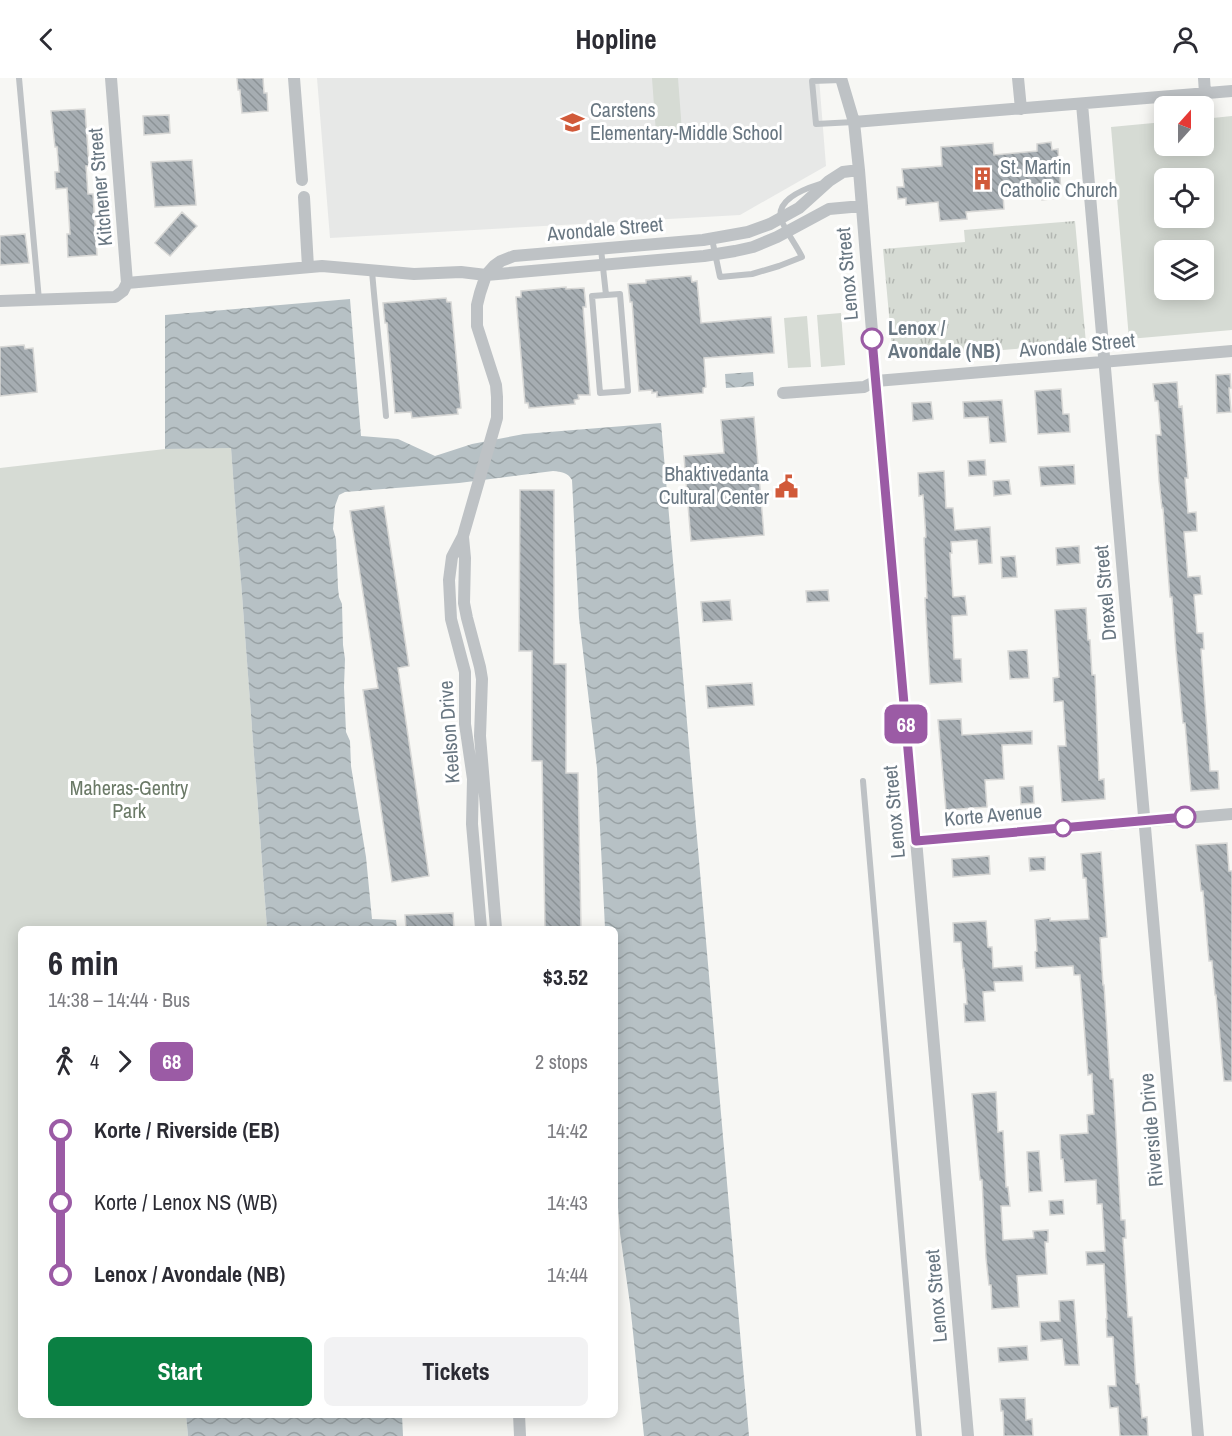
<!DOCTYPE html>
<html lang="en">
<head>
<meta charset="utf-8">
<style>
  :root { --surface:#fff; --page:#f2f2f3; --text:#2b2b33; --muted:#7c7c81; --accent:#0b8043 }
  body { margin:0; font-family:"Archivo Narrow",sans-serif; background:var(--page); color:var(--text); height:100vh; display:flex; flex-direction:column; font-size:22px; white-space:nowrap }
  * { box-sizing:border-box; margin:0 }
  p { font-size:20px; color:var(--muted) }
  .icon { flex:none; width:33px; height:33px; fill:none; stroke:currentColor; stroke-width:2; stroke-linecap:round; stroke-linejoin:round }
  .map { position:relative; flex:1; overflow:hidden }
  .details { position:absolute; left:18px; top:848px; width:600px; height:492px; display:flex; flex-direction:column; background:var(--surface); border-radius:9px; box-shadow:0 3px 15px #0003 }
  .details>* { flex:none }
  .badge { padding:0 12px; border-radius:9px; font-size:21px; line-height:39px }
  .needle { width:39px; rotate:21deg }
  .buttons { position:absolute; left:1154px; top:18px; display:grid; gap:12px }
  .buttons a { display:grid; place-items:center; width:60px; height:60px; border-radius:9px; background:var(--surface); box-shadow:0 3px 15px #0003; font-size:30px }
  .map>.badge { position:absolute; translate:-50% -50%; box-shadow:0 0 0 3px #fff }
  .legs { display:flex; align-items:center; gap:9px; height:66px; padding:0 30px; font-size:20px }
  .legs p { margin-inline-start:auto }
  .overview { display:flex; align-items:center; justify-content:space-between; height:102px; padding:0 30px }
  h1 { font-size:33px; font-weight:700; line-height:45px }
  .primary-button { display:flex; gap:12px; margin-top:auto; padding:12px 30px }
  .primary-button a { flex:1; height:69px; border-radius:9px; background:var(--accent); color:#fff; font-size:24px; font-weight:700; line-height:69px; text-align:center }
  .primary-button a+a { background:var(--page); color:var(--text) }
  ul { padding:0 30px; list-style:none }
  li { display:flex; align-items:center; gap:21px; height:72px; font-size:22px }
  li i { display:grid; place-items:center; width:9px; height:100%; margin:0 8px; background:currentColor }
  li i::after { content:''; width:15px; height:15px; margin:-8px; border:4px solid; border-radius:50%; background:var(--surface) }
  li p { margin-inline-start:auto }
  li:first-child i { background:linear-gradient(#0000 50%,currentColor 0) }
  li:last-child i { background:linear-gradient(currentColor 50%,#0000 0) }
  header { display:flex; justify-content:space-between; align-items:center; height:78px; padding:0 30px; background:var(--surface); font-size:27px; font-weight:700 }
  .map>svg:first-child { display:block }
  .built { fill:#e7e8e7 }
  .grass { fill:url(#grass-tufts) }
  .park { fill:#d6dbd4; fill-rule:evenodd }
  .water { fill:url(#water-waves) }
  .building { fill:url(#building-back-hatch); stroke:#d8d8d6; stroke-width:1.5 }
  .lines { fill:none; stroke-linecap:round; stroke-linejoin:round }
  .service { stroke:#bec2c5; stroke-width:6 }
  .minor { stroke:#bec2c5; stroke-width:12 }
  .line-1-casing { stroke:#fff; stroke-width:14 }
  .line-1 { stroke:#9b5ba5; stroke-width:9 }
  .stop-1-dot { fill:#fff; stroke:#9b5ba5; stroke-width:3 }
  .labels { text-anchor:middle; stroke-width:6; stroke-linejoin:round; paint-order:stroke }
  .poi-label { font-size:20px; fill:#697782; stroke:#fff; text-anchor:start }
  .street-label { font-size:20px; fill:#697782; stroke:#fff }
  .stop-label { font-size:20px; font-weight:bold; fill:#697782; stroke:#fff; text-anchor:start }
  .park-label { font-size:20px; fill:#6b7a67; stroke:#fff }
</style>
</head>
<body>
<header><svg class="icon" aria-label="back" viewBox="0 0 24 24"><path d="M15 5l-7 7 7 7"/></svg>Hopline<svg class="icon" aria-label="person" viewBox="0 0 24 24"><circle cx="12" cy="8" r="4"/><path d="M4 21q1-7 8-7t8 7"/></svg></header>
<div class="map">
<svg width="1232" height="1358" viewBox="0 0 1232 1358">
  <defs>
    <pattern id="grass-tufts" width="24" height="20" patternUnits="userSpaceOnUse" patternTransform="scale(1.5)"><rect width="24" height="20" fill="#d6dbd4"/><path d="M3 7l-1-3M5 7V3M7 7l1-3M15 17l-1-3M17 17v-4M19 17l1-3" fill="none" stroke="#b2b6b1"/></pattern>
    <pattern id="water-waves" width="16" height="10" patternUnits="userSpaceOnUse" patternTransform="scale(1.5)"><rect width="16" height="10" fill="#b7c1c5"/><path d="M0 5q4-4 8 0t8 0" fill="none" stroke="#99a2a5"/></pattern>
    <pattern id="building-back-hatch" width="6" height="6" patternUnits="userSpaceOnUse" patternTransform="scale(1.5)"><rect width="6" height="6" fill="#a6adb2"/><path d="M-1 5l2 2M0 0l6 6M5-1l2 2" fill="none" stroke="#8b9296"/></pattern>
  </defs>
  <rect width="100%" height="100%" fill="#f7f7f4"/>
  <path class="built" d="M317 0H819L826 88 740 137 330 160Z"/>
  <path class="grass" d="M1075 143 1086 265 893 281 883 171 965 164 964 152Z"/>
  <path class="park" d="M652 0H678L682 53 656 55Z
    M1232 38V252L1129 261 1111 49 1164 44V68H1203V41ZM1164 100H1203V140H1164ZM1203 172V212H1164V172Z
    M841 235 845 287 821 289 817 237Z
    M807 238 811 289 788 290 784 240Z
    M231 369 267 850H21V1336L186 1337 188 1358H0V390L165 371Z"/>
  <path class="water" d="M350 221 361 358 398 361 435 378 472 366 524 356 661 345 749 1358H644L630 1226 620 1155 615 1091V850H605L597 690 579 540 572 402C567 394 562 394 553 393L459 405 345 414 339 417 335 428 333 451 336 461 338 510 339 519 342 526 343 567 345 581 344 609 346 654 350 663 351 688 366 779 372 841 396 842 397 850H267L231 370 165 371V237Z
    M753 294 754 308 726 310 725 296Z
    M186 1337H402L403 1358H188Z"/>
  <path class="building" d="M237 0H263L264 15H267L268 33 242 35 240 12H238Z
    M85 31 89 88H86L88 116H93L97 177 68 179 67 156H70L67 110 56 111 55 94H59L57 69H55L51 33Z
    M169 37 170 55 144 57 143 38Z
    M1051 64 1052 72 1058 71 1061 114H1057L1058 120 1042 122 1041 114 1003 117 1004 131 966 134 967 141 940 143 938 124 906 127V120L898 121 897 109H904L902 91 942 88 941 69 993 65 994 77 1037 73V66Z
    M192 82 196 127 155 129 151 84Z
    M182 134 197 148 170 178 155 165Z
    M25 156 29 185 0 187V158Z
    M691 198 692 204 697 203 701 245 771 239 774 275 704 280 706 309 703 310V315L657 319V314L652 315V312L639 313 632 224H630L628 206 646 205V202Z
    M566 209V211L584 210 586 229H583L590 317H578L579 321 574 322 575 326 529 330 528 325H525L516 219H521V213Z
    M446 220 447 224H451L461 330 457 331 458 336 412 340 411 334 395 335 387 245H385L383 225Z
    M24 267 25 271 33 270 37 314 0 318V269Z
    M1230 296 1231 310H1229L1231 334 1217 335 1216 297Z
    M1177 304 1179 329 1182 328 1188 400H1185L1188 435 1196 434 1197 453 1184 454 1188 499 1200 498 1202 516 1194 517 1197 555H1203L1204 571H1201L1210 693H1218L1219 711 1191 713 1185 645H1183L1176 573 1172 519H1170L1163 430H1162L1159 403 1156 357H1161L1158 323H1155L1153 306Z
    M1061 311 1063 336H1069L1070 354 1038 356 1035 313Z
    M1002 322 1006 364 990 365 988 339 964 340 963 324Z
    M931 324 933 341 913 343 912 325Z
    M754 339 764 457 691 463 684 378 724 375 721 342Z
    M985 382 986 397 969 398 968 383Z
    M1074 387 1075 406 1041 408 1039 389Z
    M944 393 946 430H953L955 452 990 449 992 485 979 486 977 462 951 464 952 475H950L953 519 965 518 967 537 952 538 954 581H961L962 604 930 606 925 520H927L924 460 926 459 923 417 919 418 918 395Z
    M1009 402 1011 416 994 418 993 403Z
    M520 412H554V586H566V695H578L581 850H545L542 683H532V573H519Z
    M384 428 409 588 398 590 429 798 392 804 363 612 378 610 350 433Z
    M1079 468 1080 485 1057 487 1056 470Z
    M1015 478 1017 499 1002 500 1001 479Z
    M828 512 829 523 807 524 806 513Z
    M730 522 732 542 703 544 701 524Z
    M1086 530 1088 562H1090L1092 597H1095L1099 702 1104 701 1105 721 1062 724 1058 668H1066L1063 623 1054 624 1053 600 1059 599 1055 532Z
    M1027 572 1029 600 1010 601 1008 573Z
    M752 605 754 627 708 630 706 608Z
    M961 641 962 657 1032 653V666L1002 667 1004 701 985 702 987 729 946 732 938 642Z
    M1033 708 1034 725 1021 726 1020 709Z
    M1227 765 1229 793H1232V1003H1224L1216 917H1215L1212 883H1209L1203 813H1201L1196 767Z
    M1101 774 1107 859 1100 860 1103 907H1104L1110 1001H1113L1121 1142H1125L1126 1160H1123L1128 1239H1132L1136 1306H1139L1142 1340 1147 1339 1148 1358H1120L1118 1329 1110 1330 1108 1308H1116L1113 1259H1107L1106 1241H1107L1104 1186 1087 1187 1086 1174 1105 1173 1102 1126H1097L1096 1102 1065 1104 1063 1081H1061L1060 1057 1088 1055 1087 1037 1094 1036 1092 996 1088 997 1080 897H1074L1073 888 1036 890 1035 874 1037 873 1035 842 1050 840V843L1089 841 1086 800H1083L1081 776Z
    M989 778 990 796 953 799 952 781Z
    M1045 779V792L1030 793 1029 780Z
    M453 835 454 850H406L405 837Z
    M986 843 988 869H992L993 890 1022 888 1023 903 994 904 995 913 983 914 985 943 965 944 964 926H967L964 890H963L961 864H954L953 845Z
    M996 1014 998 1054 1003 1053 1006 1109H1008L1010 1128H1001L1003 1162 1034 1160 1033 1153 1048 1152V1164H1045L1047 1196 1017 1198 1019 1229 992 1231 991 1207H989L986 1180 982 1102H980L972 1016Z
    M1039 1073 1042 1113 1029 1114 1027 1074Z
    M1063 1122 1064 1136 1050 1137 1049 1123Z
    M1074 1222 1079 1287H1065L1062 1261 1041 1263 1040 1244 1060 1243 1059 1223Z
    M1027 1268 1028 1282 999 1284 998 1270Z
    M1025 1320 1026 1342 1032 1341 1033 1358H1004L1003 1333H1001L1000 1321Z"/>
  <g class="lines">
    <path class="service" d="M19 0 39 222
      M841 2 812 3 816 46 854 44
      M712 161 720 199 752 196 779 188 802 179C797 168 784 151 781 141 776 121 807 110 820 106
      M601 171 606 217
      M372 193C376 242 382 290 386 338
      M620 216 628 313 600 315 592 218Z
      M863 703 919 1358"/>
    <path class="minor" d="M294 0 302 102
      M841 0 854 44 859 92 876 303 968 1358
      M1018 0 1021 31
      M1204 0 1205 15
      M1082 26 1198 1358
      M854 44 1232 13
      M304 119 308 189
      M127 205 322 188 414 196 461 194 486 197 704 178 735 173 753 169 777 159 829 131 862 128
      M0 223 115 219 123 213 127 205 111 0
      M783 315 864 309 876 303 1232 273
      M463 459 465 480 464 525 467 540 480 589 482 601 480 658 496 850
      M917 763 1232 736
      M481 850 472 746 473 701 465 646V594L451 541 449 502 452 479 463 458 497 340V319L496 307 477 248V227L480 215 486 197 494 188 501 183 514 178 703 162 748 154 770 146 799 130 829 103 843 94 859 92
      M519 1336 520 1358"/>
  </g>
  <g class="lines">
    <defs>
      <path id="line-1" d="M872 261 916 763 1185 739"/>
    </defs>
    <use href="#line-1" class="line-1-casing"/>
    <use href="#line-1" class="line-1"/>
  </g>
  <defs>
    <symbol id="school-bare" viewBox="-9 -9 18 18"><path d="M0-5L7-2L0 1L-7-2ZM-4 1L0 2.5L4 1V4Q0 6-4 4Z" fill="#d15a3a" stroke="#fff" stroke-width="2.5" paint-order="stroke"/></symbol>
    <symbol id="building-bare" viewBox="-9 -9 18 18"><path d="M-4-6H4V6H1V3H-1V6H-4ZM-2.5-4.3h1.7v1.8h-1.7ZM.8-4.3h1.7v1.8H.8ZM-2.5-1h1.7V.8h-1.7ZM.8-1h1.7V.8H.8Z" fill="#d15a3a" stroke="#fff" stroke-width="2.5" paint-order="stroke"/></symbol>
    <symbol id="civic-bare" viewBox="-9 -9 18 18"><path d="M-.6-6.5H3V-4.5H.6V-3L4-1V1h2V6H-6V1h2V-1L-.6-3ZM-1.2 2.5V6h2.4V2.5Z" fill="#d15a3a" stroke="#fff" stroke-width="2.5" paint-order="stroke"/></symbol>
  </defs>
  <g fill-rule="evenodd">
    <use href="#school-bare" x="556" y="28" width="33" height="33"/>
    <use href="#building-bare" x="966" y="84" width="33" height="33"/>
    <use href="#civic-bare" x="770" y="392" width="33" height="33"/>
  </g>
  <g class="stop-1-dot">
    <circle cx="872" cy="261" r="10"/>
    <circle cx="1185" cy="739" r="10"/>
    <circle cx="1063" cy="750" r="8"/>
  </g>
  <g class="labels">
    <g class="poi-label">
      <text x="590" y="39">Carstens<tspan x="590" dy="23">Elementary-Middle School</tspan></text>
      <text x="1000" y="96">St. Martin<tspan x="1000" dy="23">Catholic Church</tspan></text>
      <text x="769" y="403" text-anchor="end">Bhaktivedanta<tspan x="769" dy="23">Cultural Center</tspan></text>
    </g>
    <g class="street-label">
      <text transform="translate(100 109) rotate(-95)" y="7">Kitchener Street</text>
      <text transform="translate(605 151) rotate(-5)" y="7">Avondale Street</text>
      <text transform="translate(847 196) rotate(-95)" y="7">Lenox Street</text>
      <text transform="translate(1077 267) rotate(-5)" y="7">Avondale Street</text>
      <text transform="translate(1105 515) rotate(-95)" y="7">Drexel Street</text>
      <text transform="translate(449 654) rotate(-94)" y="7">Keelson Drive</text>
      <text transform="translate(894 734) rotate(-95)" y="7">Lenox Street</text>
      <text transform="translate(993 737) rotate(-5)" y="7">Korte Avenue</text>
      <text transform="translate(1151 1052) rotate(-95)" y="7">Riverside Drive</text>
      <text transform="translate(936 1218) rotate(-95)" y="7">Lenox Street</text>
    </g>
    <g class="stop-label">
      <text x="888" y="257">Lenox /<tspan x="888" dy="23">Avondale (NB)</tspan></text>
    </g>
    <g class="park-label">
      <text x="129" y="717">Maheras-Gentry<tspan x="129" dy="23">Park</tspan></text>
    </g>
  </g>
</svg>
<div class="buttons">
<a><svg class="needle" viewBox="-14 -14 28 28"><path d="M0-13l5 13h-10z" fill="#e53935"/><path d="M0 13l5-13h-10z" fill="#7c7c81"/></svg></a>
<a><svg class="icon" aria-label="locate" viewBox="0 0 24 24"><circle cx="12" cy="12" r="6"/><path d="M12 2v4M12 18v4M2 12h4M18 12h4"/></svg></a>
<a><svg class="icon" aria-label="layers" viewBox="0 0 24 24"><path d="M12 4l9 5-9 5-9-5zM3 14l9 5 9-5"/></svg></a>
</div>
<b class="badge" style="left:906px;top:646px;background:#9b5ba5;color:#fff">68</b>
<section class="details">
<div class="overview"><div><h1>6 min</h1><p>14:38 – 14:44 · Bus</p></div><b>$3.52</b></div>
<div class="legs"><svg class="icon" aria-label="walk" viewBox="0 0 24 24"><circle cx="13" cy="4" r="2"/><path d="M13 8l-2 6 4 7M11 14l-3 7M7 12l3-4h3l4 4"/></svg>4<svg class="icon" aria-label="forward" viewBox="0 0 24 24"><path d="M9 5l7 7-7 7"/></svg><b class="badge" style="background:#9b5ba5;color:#fff">68</b><p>2 stops</p></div>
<ul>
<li><i style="color:#9b5ba5"></i><b>Korte / Riverside (EB)</b><p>14:42</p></li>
<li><i style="color:#9b5ba5"></i><span>Korte / Lenox NS (WB)</span><p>14:43</p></li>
<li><i style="color:#9b5ba5"></i><b>Lenox / Avondale (NB)</b><p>14:44</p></li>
</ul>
<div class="primary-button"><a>Start</a><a>Tickets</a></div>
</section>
</div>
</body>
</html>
